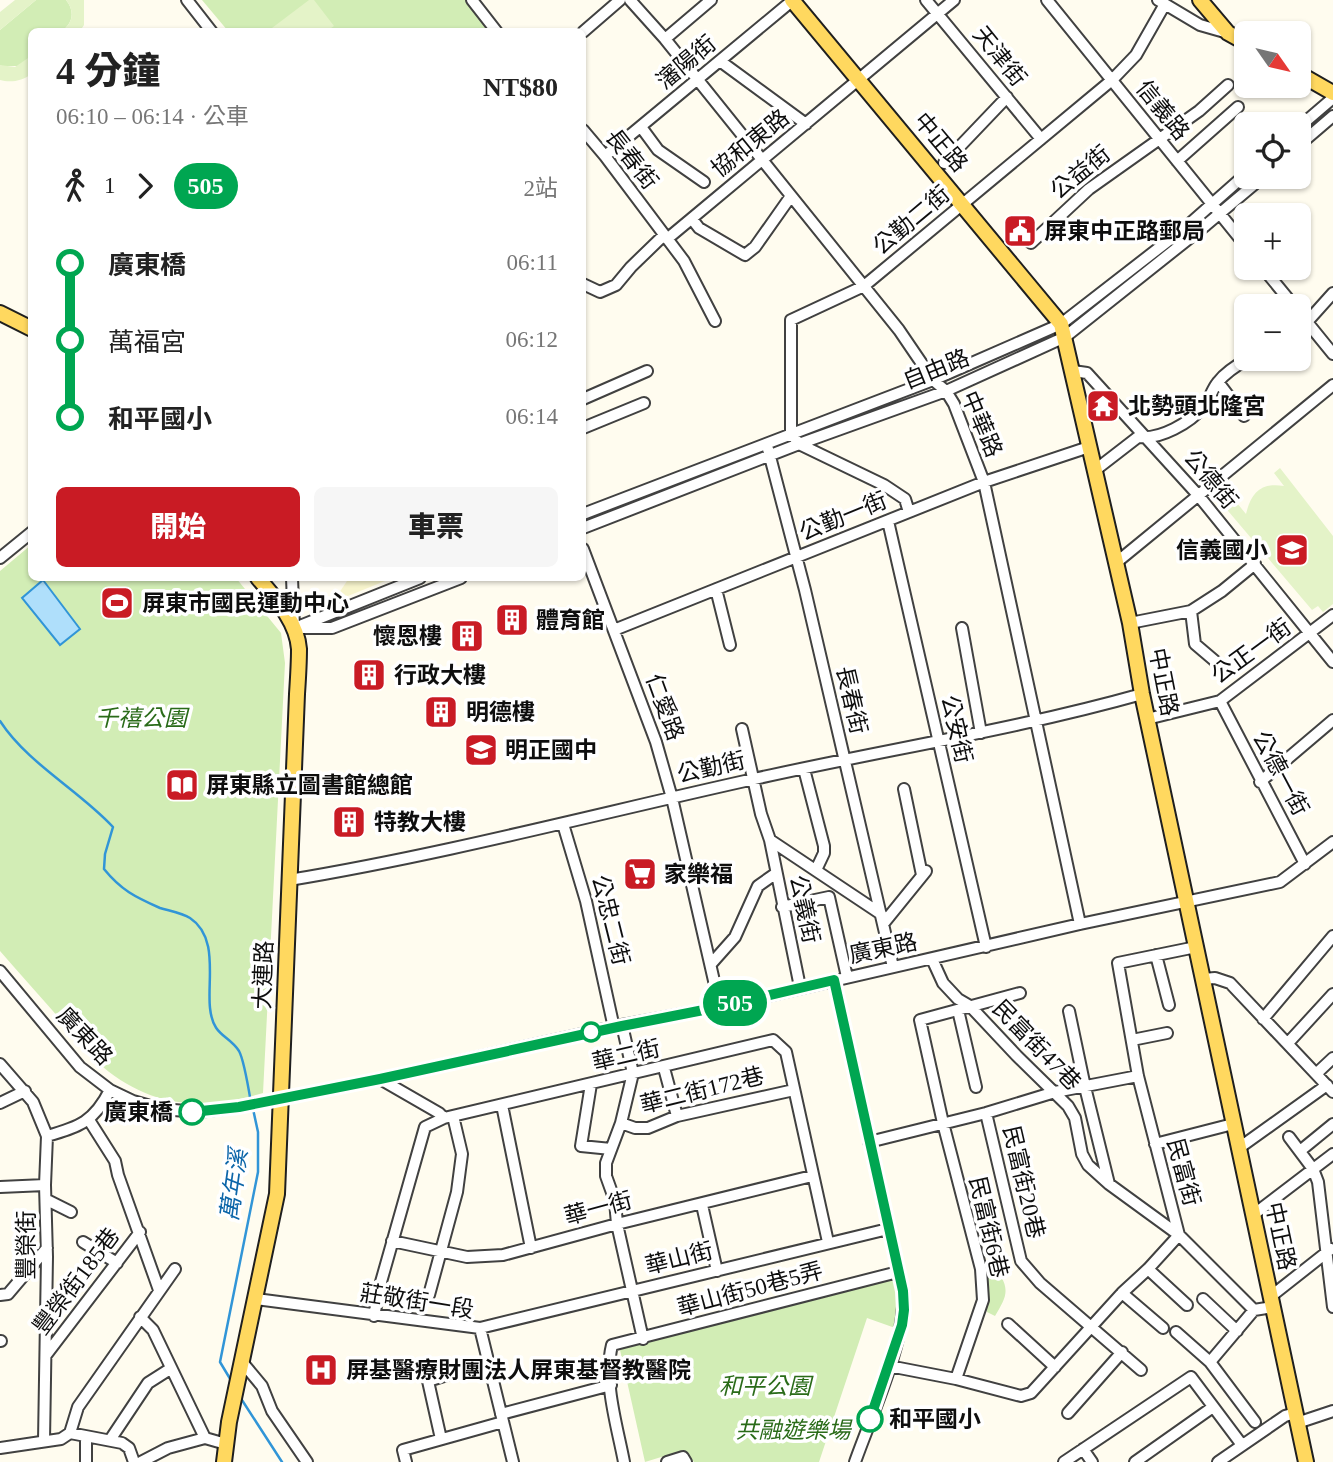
<!DOCTYPE html>
<html lang="zh-TW">
<head>
<meta charset="utf-8">
<style>
  :root { --surface:#fff; --page:#f6f6f6; --text:#222; --muted:#767676; --accent:#c91b24 }
  body { margin:0; font-family:"Times New Roman","Noto Sans TC",serif; background:var(--page); color:var(--text); height:100vh; display:flex; flex-direction:column; font-size:26px; white-space:nowrap }
  * { box-sizing:border-box; margin:0 }
  p { font-size:23px; color:var(--muted) }
  .icon { flex:none; width:38px; height:38px; fill:none; stroke:currentColor; stroke-width:2; stroke-linecap:round; stroke-linejoin:round }
  .map { position:relative; flex:1; overflow:hidden }
  .drawer { position:absolute; left:28px; top:28px; width:558px; height:553px; display:flex; flex-direction:column; background:var(--surface); border-radius:10px; box-shadow:0 2px 5px #0004 }
  .drawer>* { flex:none }
  .badge { padding:0 14px; border-radius:23px; font-size:24px; line-height:46px }
  .needle { width:46px; rotate:124deg }
  .tools { position:absolute; left:1234px; top:21px; display:grid; gap:14px }
  .tools a { display:grid; place-items:center; width:77px; height:77px; border-radius:10px; background:var(--surface); box-shadow:0 2px 5px #0004; font-size:35px }
  .map>.badge { position:absolute; translate:-50% -50%; box-shadow:0 0 0 4px #fff }
  .legs { display:flex; align-items:center; gap:10px; height:77px; padding:0 28px; font-size:23px }
  .legs p { margin-inline-start:auto }
  .headline { display:flex; align-items:center; justify-content:space-between; height:119px; padding:0 28px }
  h1 { font-size:38px; font-weight:800; line-height:52px }
  .cta { display:flex; gap:14px; margin-top:auto; padding:14px 28px }
  .cta a { flex:1; height:80px; border-radius:10px; background:var(--accent); color:#fff; font-size:28px; font-weight:800; line-height:80px; text-align:center }
  .cta a+a { background:var(--page); color:var(--text) }
  ul { padding:0 28px; list-style:none }
  li { display:flex; align-items:center; gap:24px; height:77px; font-size:26px }
  li i { display:grid; place-items:center; width:10px; height:100%; margin:0 9px; background:currentColor }
  li i::after { content:''; width:18px; height:18px; margin:-9px; border:5px solid; border-radius:50%; background:var(--surface) }
  li p { margin-inline-start:auto }
  li:first-child i { background:linear-gradient(#0000 50%,currentColor 0) }
  li:last-child i { background:linear-gradient(currentColor 50%,#0000 0) }
  .map>svg:first-child { display:block }
  .farmland { fill:#f7f4cc }
  .green { fill:#d2edb5 }
  .pitch { fill:#e4f3c8 }
  .water { fill:#afdffb; stroke:#3195d7; stroke-width:2 }
  .lines { fill:none; stroke-linecap:round; stroke-linejoin:round }
  .stream { stroke:#3195d7; stroke-width:2.5 }
  .minor-casing { stroke:#414141; stroke-width:14 }
  .major-casing { stroke:#1f1f1f; stroke-width:18 }
  .minor { stroke:#fff; stroke-width:10 }
  .major { stroke:#ffd85f; stroke-width:14 }
  .line-1-casing { stroke:#fff; stroke-width:16 }
  .line-1 { stroke:#00a651; stroke-width:10 }
  .stop-1-dot { fill:#fff; stroke:#00a651; stroke-width:3.5 }
  .labels { text-anchor:middle; stroke-width:7; stroke-linejoin:round; paint-order:stroke }
  .street-label { font-size:23px; fill:#0e0e0e; stroke:#fff }
  .poi-label { font-size:23px; font-weight:bold; fill:#0e0e0e; stroke:#fff; text-anchor:start }
  .park-label { font-size:23px; font-style:italic; fill:#2a6b19; stroke:#fff }
  .stop-label { font-size:23px; font-weight:bold; fill:#0e0e0e; stroke:#fff; text-anchor:end }
  .water-label { font-size:24px; font-style:italic; fill:#0d66a9; stroke:#fff }
</style>
</head>
<body>
<div class="map">
<svg width="1333" height="1462" viewBox="0 0 1333 1462">
  <rect width="100%" height="100%" fill="#fffcef"/>
  <path class="farmland" d="M349 578H388L390 579 333 602Z"/>
  <path class="green" d="M36 0H66C75 11 73 23 62 31L32 32 31 56 20 66H2L0 65V30Z
    M202 0H468L494 31H228Z
    M31 545 32 578H236L281 633 285 663 263 1093C204 1111 152 1108 103 1067 90 1055 79 1040 67 1027 45 1002 22 976 0 951V571Z
    M997 1270C1011 1290 1006 1297 995 1316L987 1312 986 1274Z
    M899 1277 898 1329 867 1318 819 1462H694L684 1450 645 1462 620 1350 626 1345Z"/>
  <path class="pitch" d="M15 0H36L0 30V12Z
    M66 0H84V25L80 31H62C73 23 75 11 66 0Z
    M309 0H314L334 26 327 31H268Z
    M31 56V74C23 81 10 83 0 80V65L15 67Z
    M1280 468 1333 536V604L1323 612 1318 606 1312 610 1212 492 1222 485 1246 514C1251 493 1261 482 1284 486L1274 473Z"/>
  <path class="water" d="M43 580 80 629 60 645 22 598Z"/>
  <g class="lines">
    <path class="stream" d="M0 721C27 763 80 791 113 827L105 854 104 869C121 890 135 897 160 908 170 911 182 913 190 918 219 937 207 980 210 1008 213 1037 228 1034 239 1051 244 1060 249 1091 251 1103
      M232 1382 220 1362 258 1172V1132L253 1109
      M240 1397 282 1462"/>
    <defs>
      <path id="minor" d="M187 0 212 32
        M472 0 497 32
        M630 0 665 39 899 330 933 380 946 391 954 404 984 482 1080 924
        M926 0 1041 139
        M1047 0 1246 246
        M1158 0 1200 25 1228 33
        M583 32 620 0
        M665 39 711 0
        M720 61 806 124
        M641 127 658 150 704 182
        M1298 128 1333 98
        M583 130 605 156 684 261 715 321
        M1298 146 1333 116
        M605 156 793 0
        M1177 161 1238 107
        M944 163 1007 97
        M692 219 699 228 745 255 755 247 791 196
        M667 239 954 0
        M1031 243 1089 189 1199 111 1228 85
        M1263 268 1294 306
        M583 284 600 292 616 285 631 267 664 235
        M1298 311 1333 354
        M1298 327 1307 322 1333 293
        M1073 371 1087 373 1198 495 1333 662
        M1218 382 1244 416
        M583 399 647 371
        M583 428 644 403
        M768 449 805 590 893 967
        M1094 471 1138 437C1160 440 1190 423 1204 406 1210 399 1212 389 1218 382 1226 372 1237 365 1248 359
        M909 512 905 499 884 485 799 444 791 433V320L864 286 1112 80 1136 55 1165 4
        M583 514 933 380 1061 324 1186 227 1246 174
        M888 521 986 947
        M583 528 799 444 946 391 1065 337 1206 225 1263 177
        M583 549 656 742 672 798 720 1007
        M0 558 32 532
        M1117 562 1333 385
        M292 578 294 626
        M716 589 730 645
        M1191 611 1195 644 1215 661
        M1130 623 1191 611 1222 591 1255 564
        M300 626 420 578
        M294 628H332L461 578
        M962 628 981 733
        M614 630 984 482 1089 447
        M1220 701 1305 864
        M1147 719 1220 701 1333 615
        M742 729 761 814 770 840 800 987
        M804 769 824 846V853L816 870
        M1260 782 1333 720
        M904 789 922 875
        M563 824 586 901 614 1028
        M770 840 881 914
        M289 880C446 854 600 813 754 779 883 750 1014 730 1142 694
        M782 907 829 897 847 977
        M883 924 926 871
        M1156 955 1169 1005
        M932 959 943 983 958 999 970 1006 1017 1056 1068 1106 1075 1118 1082 1154 1088 1165 1109 1184 1179 1235 1254 1310 1273 1307
        M711 964 735 937 758 886 775 874
        M0 971 80 1067 110 1090 133 1101 161 1109 199 1112 239 1107 380 1079 622 1025 720 1007 1080 924 1280 882 1333 842
        M1203 979 1215 978 1230 983 1333 1092
        M834 980 903 1291C907 1339 872 1414 855 1462
        M958 1010 976 1087
        M1069 1011 1085 1087 1109 1184
        M1263 1019 1333 936
        M622 1025 633 1073 621 1123 606 1163V1176L615 1201 617 1224 643 1339
        M1132 1040 1167 1033
        M1288 1043 1333 994
        M0 1064 33 1102 47 1136 45 1185 47 1257 44 1441
        M664 1068 677 1116
        M1317 1073 1333 1058
        M380 1079 439 1113 444 1118
        M591 1084 581 1146 611 1149
        M0 1103 25 1091
        M502 1105 531 1248
        M986 1113 1021 1261 1040 1283 1141 1370
        M89 1120 115 1161 118 1175 159 1290
        M621 1123 635 1128H648L677 1116 794 1090
        M47 1136C79 1127 94 1122 110 1090
        M1289 1137 1313 1169 1318 1182 1333 1307
        M869 1142 986 1113 1055 1092 1138 1076
        M1155 1144 1233 1124
        M1239 1148 1327 1085
        M1300 1151 1333 1124
        M0 1187 45 1185
        M47 1200 71 1212
        M702 1205 717 1271
        M1253 1215 1333 1154
        M1179 1235 1138 1076 1118 963 1196 947
        M392 1241 467 1257 503 1255 617 1224 812 1176
        M83 1242 117 1263
        M1148 1269 1187 1305
        M1122 1293 1163 1328
        M0 1295 8 1294 47 1248
        M429 1295 457 1192 462 1154 453 1116
        M1270 1297 1331 1249
        M256 1299 480 1328 888 1229
        M1203 1299 1237 1331
        M374 1316 381 1282 425 1127 444 1118 773 1040 786 1052 828 1242
        M140 1317 153 1330 205 1438 226 1444
        M1008 1324 1055 1367
        M480 1328 513 1462
        M1176 1332 1210 1362 1255 1422
        M0 1341H1
        M46 1355 140 1232
        M242 1362 262 1386 272 1411 307 1462
        M1210 1362 1254 1310
        M889 1366 956 1379 1021 1396 1031 1393 1122 1293 1148 1269 1179 1235
        M956 1379 983 1300 981 1269 943 1123 920 1020 1020 993
        M1068 1413 1122 1352
        M501 1414 611 1385
        M1297 1423 1333 1411
        M70 1433 122 1443 129 1448 134 1462
        M86 1437V1462
        M441 1439 428 1381 488 1362
        M110 1440 148 1383 170 1369
        M0 1448 61 1439 70 1433 78 1407 175 1269
        M1083 1449 1092 1462
        M141 1462 168 1448 205 1438
        M406 1462 403 1450 503 1422
        M624 1462C617 1425 603 1382 612 1345L898 1272
        M667 1462 683 1457 686 1462
        M1064 1462 1191 1377 1242 1445
        M1135 1462 1213 1407
        M1218 1462 1285 1416 1295 1413"/>
      <path id="major" d="M792 0 1061 324 1130 623 1142 694 1306 1462
        M1200 0 1228 33 1246 43
        M1298 73 1333 93
        M0 313 32 329
        M224 1462 229 1422 277 1194 297 694C298 679 299 664 299 649 297 621 275 598 258 578"/>
    </defs>
    <use href="#minor" class="minor-casing"/>
    <use href="#major" class="major-casing"/>
    <use href="#minor" class="minor"/>
    <use href="#major" class="major"/>
  </g>
  <g class="lines">
    <defs>
      <path id="line-1" d="M192 1112 239 1107 380 1079 622 1026 719 1007 834 980 903 1291 904 1310 902 1325 870 1419"/>
    </defs>
    <use href="#line-1" class="line-1-casing"/>
    <use href="#line-1" class="line-1"/>
  </g>
  <defs>
    <symbol id="civic-square" viewBox="-11 -11 22 22"><rect x="-9" y="-9" width="18" height="18" rx="4" fill="#c91b24" stroke="#fff"/><path d="M-.6-6.5H3V-4.5H.6V-3L4-1V1h2V6H-6V1h2V-1L-.6-3ZM-1.2 2.5V6h2.4V2.5Z" fill="#fff"/></symbol>
    <symbol id="temple-square" viewBox="-11 -11 22 22"><rect x="-9" y="-9" width="18" height="18" rx="4" fill="#c91b24" stroke="#fff"/><path d="M0-6L5-2H3V0L6.5 2.5H4V6H1.5V3h-3V6H-4V2.5H-6.5L-3 0V-2H-5Z" fill="#fff"/></symbol>
    <symbol id="school-square" viewBox="-11 -11 22 22"><rect x="-9" y="-9" width="18" height="18" rx="4" fill="#c91b24" stroke="#fff"/><path d="M0-5L7-2L0 1L-7-2ZM-4 1L0 2.5L4 1V4Q0 6-4 4Z" fill="#fff"/></symbol>
    <symbol id="stadium-square" viewBox="-11 -11 22 22"><rect x="-9" y="-9" width="18" height="18" rx="4" fill="#c91b24" stroke="#fff"/><path d="M0-5a6.5 5 0 1 0 0 10a6.5 5 0 1 0 0-10ZM-3.5-1.8h7v3.6h-7Z" fill="#fff"/></symbol>
    <symbol id="building-square" viewBox="-11 -11 22 22"><rect x="-9" y="-9" width="18" height="18" rx="4" fill="#c91b24" stroke="#fff"/><path d="M-4-6H4V6H1V3H-1V6H-4ZM-2.5-4.3h1.7v1.8h-1.7ZM.8-4.3h1.7v1.8H.8ZM-2.5-1h1.7V.8h-1.7ZM.8-1h1.7V.8H.8Z" fill="#fff"/></symbol>
    <symbol id="library-square" viewBox="-11 -11 22 22"><rect x="-9" y="-9" width="18" height="18" rx="4" fill="#c91b24" stroke="#fff"/><path d="M-6-4Q-3-5.5-.7-3.5V5Q-3 3-6 4ZM6-4Q3-5.5 .7-3.5V5Q3 3 6 4Z" fill="#fff"/></symbol>
    <symbol id="supermarket-square" viewBox="-11 -11 22 22"><rect x="-9" y="-9" width="18" height="18" rx="4" fill="#c91b24" stroke="#fff"/><path d="M-6-5.5h2.5l.6 2H6L4.5 2H-2.5L-4.4-4H-6ZM-1.5 3.2a1.3 1.3 0 1 0 .1 0ZM3 3.2a1.3 1.3 0 1 0 .1 0Z" fill="#fff"/></symbol>
    <symbol id="hospital-square" viewBox="-11 -11 22 22"><rect x="-9" y="-9" width="18" height="18" rx="4" fill="#c91b24" stroke="#fff"/><path d="M-5-5h3v3.5h4V-5h3V5h-3V1.5h-4V5h-3Z" fill="#fff"/></symbol>
  </defs>
  <g fill-rule="evenodd">
    <use href="#civic-square" x="1001" y="212" width="38" height="38"/>
    <use href="#temple-square" x="1084" y="387" width="38" height="38"/>
    <use href="#school-square" x="1273" y="531" width="38" height="38"/>
    <use href="#stadium-square" x="98" y="584" width="38" height="38"/>
    <use href="#building-square" x="493" y="601" width="38" height="38"/>
    <use href="#building-square" x="448" y="617" width="38" height="38"/>
    <use href="#building-square" x="350" y="656" width="38" height="38"/>
    <use href="#building-square" x="422" y="693" width="38" height="38"/>
    <use href="#school-square" x="462" y="731" width="38" height="38"/>
    <use href="#library-square" x="163" y="766" width="38" height="38"/>
    <use href="#building-square" x="330" y="803" width="38" height="38"/>
    <use href="#supermarket-square" x="621" y="855" width="38" height="38"/>
    <use href="#hospital-square" x="302" y="1351" width="38" height="38"/>
  </g>
  <g class="stop-1-dot">
    <circle cx="591" cy="1032" r="9"/>
    <circle cx="192" cy="1112" r="12"/>
    <circle cx="870" cy="1419" r="12"/>
  </g>
  <g class="labels">
    <g class="street-label">
      <text transform="translate(1000 56) rotate(51)" y="8">天津街</text>
      <text transform="translate(686 62) rotate(-40)" y="8">瀋陽街</text>
      <text transform="translate(1163 110) rotate(51)" y="8">信義路</text>
      <text transform="translate(941 142) rotate(50)" y="8">中正路</text>
      <text transform="translate(750 143) rotate(-39)" y="8">協和東路</text>
      <text transform="translate(632 159) rotate(52)" y="8">長春街</text>
      <text transform="translate(1080 172) rotate(-39)" y="8">公益街</text>
      <text transform="translate(911 220) rotate(-40)" y="8">公勤二街</text>
      <text transform="translate(936 369) rotate(-22)" y="8">自由路</text>
      <text transform="translate(982 424) rotate(67)" y="8">中華路</text>
      <text transform="translate(1211 479) rotate(50)" y="8">公德街</text>
      <text transform="translate(843 516) rotate(-22)" y="8">公勤一街</text>
      <text transform="translate(1251 651) rotate(-36)" y="8">公正一街</text>
      <text transform="translate(1164 682) rotate(79)" y="8">中正路</text>
      <text transform="translate(852 700) rotate(77)" y="8">長春街</text>
      <text transform="translate(665 707) rotate(70)" y="8">仁愛路</text>
      <text transform="translate(957 729) rotate(77)" y="8">公安街</text>
      <text transform="translate(711 767) rotate(-13)" y="8">公勤街</text>
      <text transform="translate(1281 773) rotate(62)" y="8">公德一街</text>
      <text transform="translate(805 909) rotate(78)" y="8">公義街</text>
      <text transform="translate(611 920) rotate(76)" y="8">公忠二街</text>
      <text transform="translate(883 948) rotate(-12)" y="8">廣東路</text>
      <text transform="translate(263 975) rotate(-88)" y="8">大連路</text>
      <text transform="translate(85 1036) rotate(47)" y="8">廣東路</text>
      <text transform="translate(1037 1045) rotate(46)" y="8">民富街47巷</text>
      <text transform="translate(626 1055) rotate(-13)" y="8">華二街</text>
      <text transform="translate(702 1090) rotate(-14)" y="8">華二街172巷</text>
      <text transform="translate(1184 1172) rotate(75)" y="8">民富街</text>
      <text transform="translate(1024 1182) rotate(77)" y="8">民富街20巷</text>
      <text transform="translate(598 1208) rotate(-15)" y="8">華一街</text>
      <text transform="translate(989 1227) rotate(77)" y="8">民富街6巷</text>
      <text transform="translate(1281 1236) rotate(78)" y="8">中正路</text>
      <text transform="translate(26 1245) rotate(-90)" y="8">豐榮街</text>
      <text transform="translate(679 1258) rotate(-14)" y="8">華山街</text>
      <text transform="translate(76 1281) rotate(-53)" y="8">豐榮街185巷</text>
      <text transform="translate(750 1289) rotate(-15)" y="8">華山街50巷5弄</text>
      <text transform="translate(417 1301) rotate(9)" y="8">莊敬街一段</text>
    </g>
    <g class="poi-label">
      <text x="1044" y="239">屏東中正路郵局</text>
      <text x="1128" y="414">北勢頭北隆宮</text>
      <text x="1268" y="558" text-anchor="end">信義國小</text>
      <text x="142" y="611">屏東市國民運動中心</text>
      <text x="536" y="628">體育館</text>
      <text x="442" y="644" text-anchor="end">懷恩樓</text>
      <text x="394" y="683">行政大樓</text>
      <text x="466" y="720">明德樓</text>
      <text x="505" y="758">明正國中</text>
      <text x="206" y="793">屏東縣立圖書館總館</text>
      <text x="374" y="830">特教大樓</text>
      <text x="664" y="882">家樂福</text>
      <text x="346" y="1378">屏基醫療財團法人屏東基督教醫院</text>
    </g>
    <g class="park-label">
      <text x="141" y="726">千禧公園</text>
      <text x="765" y="1394">和平公園</text>
      <text x="793" y="1438">共融遊樂場</text>
    </g>
    <g class="stop-label">
      <text x="173" y="1120">廣東橋</text>
      <text x="889" y="1427" text-anchor="start">和平國小</text>
    </g>
    <g class="water-label">
      <text transform="translate(234 1185) rotate(-82)" y="8">萬年溪</text>
    </g>
  </g>
</svg>
<div class="tools">
<a><svg class="needle" viewBox="-14 -14 28 28"><path d="M0-13l5 13h-10z" fill="#e53935"/><path d="M0 13l5-13h-10z" fill="#767676"/></svg></a>
<a><svg class="icon" aria-label="locate" viewBox="0 0 24 24"><circle cx="12" cy="12" r="6"/><path d="M12 2v4M12 18v4M2 12h4M18 12h4"/></svg></a>
<a>+</a>
<a>−</a>
</div>
<b class="badge" style="left:735px;top:1003px;background:#00a651;color:#fff">505</b>
<section class="drawer">
<div class="headline"><div><h1>4 分鐘</h1><p>06:10 – 06:14 · 公車</p></div><b>NT$80</b></div>
<div class="legs"><svg class="icon" aria-label="walk" viewBox="0 0 24 24"><circle cx="13" cy="4" r="2"/><path d="M13 8l-2 6 4 7M11 14l-3 7M7 12l3-4h3l4 4"/></svg>1<svg class="icon" aria-label="forward" viewBox="0 0 24 24"><path d="M9 5l7 7-7 7"/></svg><b class="badge" style="background:#00a651;color:#fff">505</b><p>2站</p></div>
<ul>
<li><i style="color:#00a651"></i><b>廣東橋</b><p>06:11</p></li>
<li><i style="color:#00a651"></i><span>萬福宮</span><p>06:12</p></li>
<li><i style="color:#00a651"></i><b>和平國小</b><p>06:14</p></li>
</ul>
<div class="cta"><a>開始</a><a>車票</a></div>
</section>
</div>
</body>
</html>
